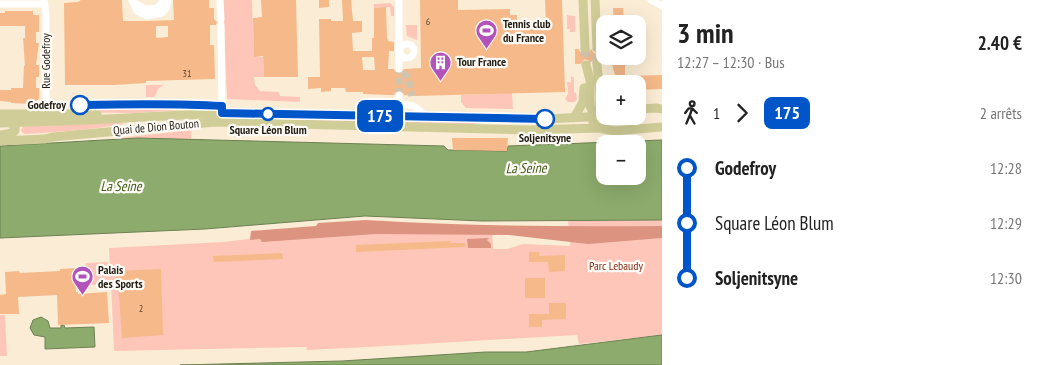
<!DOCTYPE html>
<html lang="fr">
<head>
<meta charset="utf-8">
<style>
  :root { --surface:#fff; --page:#f6f6f6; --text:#222; --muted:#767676 }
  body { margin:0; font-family:"PT Sans Narrow",sans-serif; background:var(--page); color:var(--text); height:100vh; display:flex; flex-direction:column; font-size:19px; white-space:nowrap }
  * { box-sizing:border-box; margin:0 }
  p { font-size:16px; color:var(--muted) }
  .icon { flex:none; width:28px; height:28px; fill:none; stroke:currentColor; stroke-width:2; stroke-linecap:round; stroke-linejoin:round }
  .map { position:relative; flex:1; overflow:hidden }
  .side { display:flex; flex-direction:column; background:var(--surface); width:375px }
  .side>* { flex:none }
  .badge { padding:0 10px; border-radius:8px; font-size:18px; line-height:32px }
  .fabs { position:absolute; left:596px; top:15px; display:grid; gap:10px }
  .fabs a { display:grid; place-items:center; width:50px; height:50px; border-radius:10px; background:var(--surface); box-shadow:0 5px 20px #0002; font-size:25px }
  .map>.badge { position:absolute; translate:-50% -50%; box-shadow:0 0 0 2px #fff }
  .legs { display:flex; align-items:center; gap:8px; height:55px; padding:0 15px; font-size:16px }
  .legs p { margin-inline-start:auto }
  .headline { display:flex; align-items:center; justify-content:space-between; height:85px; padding:0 15px }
  h1 { font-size:28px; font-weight:700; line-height:38px }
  ul { padding:0 15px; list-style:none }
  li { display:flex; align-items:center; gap:18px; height:55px; font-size:19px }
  li i { display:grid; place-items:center; width:8px; height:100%; margin:0 6px; background:currentColor }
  li i::after { content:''; width:12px; height:12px; margin:-6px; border:4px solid; border-radius:50%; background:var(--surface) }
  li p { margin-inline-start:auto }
  li:first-child i { background:linear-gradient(#0000 50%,currentColor 0) }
  li:last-child i { background:linear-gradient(currentColor 50%,#0000 0) }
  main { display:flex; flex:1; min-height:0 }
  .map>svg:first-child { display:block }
  .green { fill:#fec6b8 }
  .forest { fill:#dc9481 }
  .water { fill:#8dab6d; stroke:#6d8153; fill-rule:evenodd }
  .building { fill:#f5b98a; fill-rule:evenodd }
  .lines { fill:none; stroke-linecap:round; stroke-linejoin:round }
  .minor-tunnel { stroke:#d0c4af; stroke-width:7; stroke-dasharray:7 3.5; stroke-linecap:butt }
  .major-tunnel { stroke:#d0c4af; stroke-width:9; stroke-dasharray:9 4.5; stroke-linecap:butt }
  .minor { stroke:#fff; stroke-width:7 }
  .major { stroke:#d0cd98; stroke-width:9 }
  .line-1-casing { stroke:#fff; stroke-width:11 }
  .line-1 { stroke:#0055c8; stroke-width:8 }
  .stop-1-dot { fill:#fff; stroke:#0055c8; stroke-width:2.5 }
  .labels { text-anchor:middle; stroke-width:4.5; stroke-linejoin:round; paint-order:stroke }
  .number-label { font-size:10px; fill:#584633 }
  .poi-label { font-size:12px; font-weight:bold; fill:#231f16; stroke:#fffcf7; text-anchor:start }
  .street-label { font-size:12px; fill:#231f16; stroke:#fffcf7 }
  .stop-label { font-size:12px; font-weight:bold; fill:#231f16; stroke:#fffcf7 }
  .park-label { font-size:12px; fill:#802b15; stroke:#fffcf7 }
  .water-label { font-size:14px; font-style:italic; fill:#415e1c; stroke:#fffcf7 }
</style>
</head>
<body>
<main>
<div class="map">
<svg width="662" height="365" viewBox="0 0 662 365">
  <rect width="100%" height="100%" fill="#fbedd5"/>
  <path class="green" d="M223 0H252L254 56 263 57 264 77H254L255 85 260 91 279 92 280 96 300 97V102L227 99Z
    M390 3 394 7V16H391L390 7 374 8V4Z
    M567 15 575 16V32H570V29H567Z
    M406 25H417V40L407 36Z
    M571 77H574V92L576 93 577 99 575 102H568L565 99 568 94 567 82H571Z
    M146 85H164L159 88 154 97H146Z
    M512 93 513 109 466 108 461 102V95Z
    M166 105 198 107V109L136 113 49 112 160 107Z
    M312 117 475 122V124L440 125 312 122Z
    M122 121 123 124C91 130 58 132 25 134L21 131 23 126Z
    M191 130V139H119V138Z
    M568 220H662V335L579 344 577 335C487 340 397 346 307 350L306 347 114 351 111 282 108 284 89 285 85 282V266L86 263 107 262 109 264 110 270 109 248 223 242 365 225 492 226 493 249H507L523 244 570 246Z
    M0 315H5L7 356H0Z"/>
  <path class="forest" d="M366 220C464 226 563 227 662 226V238L588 244 509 235 376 234 262 242 260 239 250 240 251 231 316 226 318 223Z
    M489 238 487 240 491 244V248H468L467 239Z"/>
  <path class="water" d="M138 138 444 146 448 150 507 151 508 146 662 140V220L482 221 365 216 205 229 0 238V146ZM605 144H638V176H605Z
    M41 317 48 321 50 328H61V325H64L65 328 94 327 95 347 45 349V337L34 335 30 328 33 320Z
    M662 335V365H180L342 361 486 352H526Z"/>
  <path class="building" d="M81 0H122L123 21H147L174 20 173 0H209V8H214V19L217 22 216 25H210V45H214L215 79 146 81V83L114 85H65L64 3 78 2ZM156 26H168V37L156 38Z
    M261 0H296L298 77H264L263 56 254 57 253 18 262 17Z
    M319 0H329V7L319 8Z
    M342 0H351L353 21H362V32L352 33 353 51H372V38H374V8L386 7 387 38 388 41 394 42V51H389L388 69H394L395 72 399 74 402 73 404 69 421 68 420 0H458V10L510 9V15H517V26H546L545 0H562L565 92 414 96 404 95 402 91 399 90 395 92 394 95H388L363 94V92H346L345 88H331V91L321 92V88L308 89V77H320L319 19H331V21H343ZM362 57H374L375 70H363Z
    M613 8H623L624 24H614Z
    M5 11H33V15H39V32H36V43H39L36 65H39V77H36V88H39V99L33 104 11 103V102L0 101V90H11V88H23L24 65 25 66 23 38H25V26H0V13H5Z
    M603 48H605V56H625V76L662 75V89L638 90V84H616L615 75 612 64H603L599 58 594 59 591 62 585 59 580 64H575V49H579L580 52 585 54 589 53 591 49 594 53 597 54 601 53Z
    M452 138H508L507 151 453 150Z
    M451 241 450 243H465V247L356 252V245Z
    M529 252H539V256L565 255V271L549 272 548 262H529Z
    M282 253 283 259 214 262 213 256Z
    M75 268 76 292H78V294L107 292 109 323 58 325 57 295 18 297 19 314H0V295L6 294 5 272 19 271 20 273 60 271V269Z
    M161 269 163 335 122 338 118 282H116L115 271Z
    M525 278H545V298H525Z
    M549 303H566V319L542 320V327H529V314H549Z"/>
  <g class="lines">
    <path class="minor-tunnel" d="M399 95V69L408 77 412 96"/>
    <path class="major-tunnel" d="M585 48 586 64
      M597 64V48"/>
    <path class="minor" d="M132 0 137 11 147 16 162 13 166 9 168 0
      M220 0 221 19
      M651 0 662 6
      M133 2 145 9 157 8 164 0
      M0 4H44
      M400 51a7 7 0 1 1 14 0a7 7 0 1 1-14 0Z
      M399 69V0
      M46 103 52 107
      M399 104V95
      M33 112 40 110 46 103V14L44 0
      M220 116 222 113 221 25
      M387 116 399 104C411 104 418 106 425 117"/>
    <path class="major" d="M583 0 585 48
      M595 0 597 48
      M586 65 590 80V106L597 121
      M638 109 656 108 662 109
      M0 114H97
      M574 118 583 102 584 88
      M593 122C605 107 598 81 597 64
      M0 123 88 120 222 113 545 119 608 116
      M0 135 12 133 15 131V127L10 123
      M0 141 45 139 53 137 215 122 531 130 600 128 614 131 662 127"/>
  </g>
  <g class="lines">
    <defs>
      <path id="line-1" d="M80 105C128 104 175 103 222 106V113L545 119"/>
    </defs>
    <use href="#line-1" class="line-1-casing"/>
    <use href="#line-1" class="line-1"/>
  </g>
  <defs>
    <symbol id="stadium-pin" viewBox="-11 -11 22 30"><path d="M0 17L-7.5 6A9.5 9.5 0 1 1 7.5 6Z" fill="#b252bb" stroke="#fffcf7"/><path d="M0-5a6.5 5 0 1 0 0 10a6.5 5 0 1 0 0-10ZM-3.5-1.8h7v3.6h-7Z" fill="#fff"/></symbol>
    <symbol id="building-pin" viewBox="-11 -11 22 30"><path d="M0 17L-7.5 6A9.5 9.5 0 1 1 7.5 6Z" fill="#b252bb" stroke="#fffcf7"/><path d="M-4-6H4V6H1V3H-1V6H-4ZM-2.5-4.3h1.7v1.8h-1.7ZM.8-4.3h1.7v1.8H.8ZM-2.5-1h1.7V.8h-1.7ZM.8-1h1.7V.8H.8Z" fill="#fff"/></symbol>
  </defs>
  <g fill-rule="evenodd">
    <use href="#stadium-pin" x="474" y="18" width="25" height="34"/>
    <use href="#building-pin" x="428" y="50" width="25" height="34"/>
    <use href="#stadium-pin" x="70" y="264" width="25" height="34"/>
  </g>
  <g class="stop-1-dot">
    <circle cx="80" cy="105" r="9"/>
    <circle cx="268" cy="114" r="6"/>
    <circle cx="545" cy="119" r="9"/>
  </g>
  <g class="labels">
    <g class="number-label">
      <text x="428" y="25">6</text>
      <text x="187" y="77">31</text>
      <text x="141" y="312">2</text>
    </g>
    <g class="poi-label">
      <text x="503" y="28">Tennis club<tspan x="503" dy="14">du France</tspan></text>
      <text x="457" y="66">Tour France</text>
      <text x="98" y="274">Palais<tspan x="98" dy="14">des Sports</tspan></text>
    </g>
    <g class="street-label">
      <text transform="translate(46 61) rotate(-90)" y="4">Rue Godefroy</text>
      <text transform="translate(156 127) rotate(-5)" y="4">Quai de Dion Bouton</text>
    </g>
    <g class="stop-label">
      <text x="66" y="109" text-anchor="end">Godefroy</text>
      <text x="268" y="134">Square Léon Blum</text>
      <text x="545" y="142">Soljenitsyne</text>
    </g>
    <g class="park-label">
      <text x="616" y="270">Parc Lebaudy</text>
    </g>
    <g class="water-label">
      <text transform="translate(526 168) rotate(-1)" y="5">La Seine</text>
      <text x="121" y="191">La Seine</text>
    </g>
  </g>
</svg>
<div class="fabs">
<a><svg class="icon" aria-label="layers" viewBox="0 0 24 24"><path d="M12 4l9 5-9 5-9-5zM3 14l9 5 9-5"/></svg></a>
<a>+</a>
<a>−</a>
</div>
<b class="badge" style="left:380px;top:116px;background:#0055c8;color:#fff">175</b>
</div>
<section class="side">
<div class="headline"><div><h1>3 min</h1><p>12:27 – 12:30 · Bus</p></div><b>2.40 €</b></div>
<div class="legs"><svg class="icon" aria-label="walk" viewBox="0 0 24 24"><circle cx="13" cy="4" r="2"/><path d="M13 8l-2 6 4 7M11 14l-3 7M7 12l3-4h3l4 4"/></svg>1<svg class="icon" aria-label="forward" viewBox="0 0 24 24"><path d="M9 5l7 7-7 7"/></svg><b class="badge" style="background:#0055c8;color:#fff">175</b><p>2 arrêts</p></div>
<ul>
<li><i style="color:#0055c8"></i><b>Godefroy</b><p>12:28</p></li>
<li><i style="color:#0055c8"></i><span>Square Léon Blum</span><p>12:29</p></li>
<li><i style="color:#0055c8"></i><b>Soljenitsyne</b><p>12:30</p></li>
</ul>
</section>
</main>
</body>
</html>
